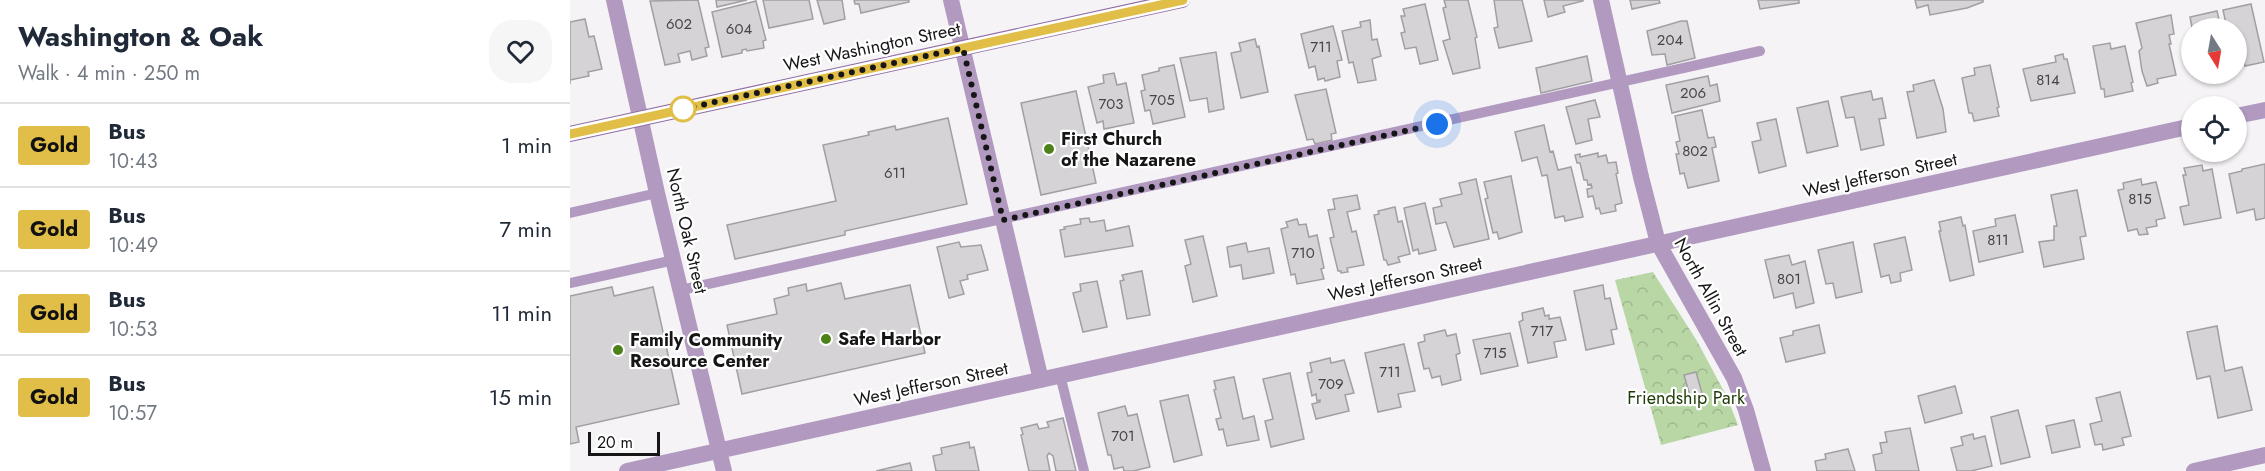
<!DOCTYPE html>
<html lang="en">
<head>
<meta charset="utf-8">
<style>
  :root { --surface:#fff; --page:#f6f6f7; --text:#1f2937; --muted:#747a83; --line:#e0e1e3 }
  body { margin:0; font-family:Jost,sans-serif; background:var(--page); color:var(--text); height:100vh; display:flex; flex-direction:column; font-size:22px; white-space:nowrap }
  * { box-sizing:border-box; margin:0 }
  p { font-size:20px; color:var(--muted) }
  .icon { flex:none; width:33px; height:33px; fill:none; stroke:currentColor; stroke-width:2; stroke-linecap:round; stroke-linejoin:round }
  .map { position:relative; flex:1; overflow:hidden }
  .drawer { display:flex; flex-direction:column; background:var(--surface); width:570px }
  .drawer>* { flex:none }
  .badge { padding:0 12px; border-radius:4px; font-size:21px; line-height:39px }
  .needle { width:39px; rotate:169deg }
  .fabs { position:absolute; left:1611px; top:18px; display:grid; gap:12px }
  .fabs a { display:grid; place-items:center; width:66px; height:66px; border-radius:50%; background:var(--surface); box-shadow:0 2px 4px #0004; font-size:30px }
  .scale { position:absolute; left:18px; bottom:15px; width:72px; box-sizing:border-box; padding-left:6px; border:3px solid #171617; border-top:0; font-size:16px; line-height:21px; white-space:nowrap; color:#171617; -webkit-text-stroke:4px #fff; paint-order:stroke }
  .you { position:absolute; width:30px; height:30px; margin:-15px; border:4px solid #fff; border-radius:50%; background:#1a73e8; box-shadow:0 0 0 9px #1a73e833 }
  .map>.badge { position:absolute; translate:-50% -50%; box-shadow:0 0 0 3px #fff }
  .round { display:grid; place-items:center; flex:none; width:63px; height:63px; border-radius:24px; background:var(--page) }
  .headline { display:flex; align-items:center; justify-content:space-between; height:102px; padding:0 18px }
  h1 { font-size:28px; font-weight:700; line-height:45px }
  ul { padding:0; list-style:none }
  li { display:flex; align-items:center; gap:18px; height:84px; padding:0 18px; border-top:2px solid var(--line) }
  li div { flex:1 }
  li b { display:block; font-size:22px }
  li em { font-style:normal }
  li .badge { min-width:66px; font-weight:700; text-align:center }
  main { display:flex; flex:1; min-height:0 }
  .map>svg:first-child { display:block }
  .park { fill:url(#park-crowns) }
  .building { fill:#d5d3d6; stroke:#a19fa2; stroke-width:1.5 }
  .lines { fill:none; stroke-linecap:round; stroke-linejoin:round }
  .service { stroke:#b199c0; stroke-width:10 }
  .minor { stroke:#b199c0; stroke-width:16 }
  .secondary { stroke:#906da5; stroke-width:16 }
  .line-casing { stroke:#fff; stroke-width:14 }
  .line { stroke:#e0be47; stroke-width:9 }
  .walk { stroke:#171617; stroke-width:6; stroke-dasharray:0 10.8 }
  .stop-dot { fill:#fff; stroke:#e0be47; stroke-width:3 }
  .poi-dot { fill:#4d8219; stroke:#fff; stroke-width:2 }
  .labels { text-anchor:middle; stroke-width:4.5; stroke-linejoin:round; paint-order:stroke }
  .number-label { font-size:15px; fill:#464547 }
  .street-label { font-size:18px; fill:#171617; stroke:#fff }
  .poi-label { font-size:18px; font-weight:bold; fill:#171617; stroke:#fff; text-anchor:start }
  .park-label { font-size:18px; fill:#1e3a04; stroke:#fff }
</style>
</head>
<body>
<main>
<section class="drawer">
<div class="headline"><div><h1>Washington &amp; Oak</h1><p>Walk · 4 min · 250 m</p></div><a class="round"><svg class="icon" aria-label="heart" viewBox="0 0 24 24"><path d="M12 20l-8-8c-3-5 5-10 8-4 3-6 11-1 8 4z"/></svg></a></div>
<ul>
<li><span class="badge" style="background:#e0be47;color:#111">Gold</span><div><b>Bus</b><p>10:43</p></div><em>1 min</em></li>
<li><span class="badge" style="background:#e0be47;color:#111">Gold</span><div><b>Bus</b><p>10:49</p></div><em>7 min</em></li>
<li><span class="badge" style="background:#e0be47;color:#111">Gold</span><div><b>Bus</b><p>10:53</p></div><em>11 min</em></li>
<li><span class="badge" style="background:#e0be47;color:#111">Gold</span><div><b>Bus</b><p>10:57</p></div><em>15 min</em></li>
</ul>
</section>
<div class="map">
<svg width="1695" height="471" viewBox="0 0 1695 471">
  <defs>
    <pattern id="park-crowns" width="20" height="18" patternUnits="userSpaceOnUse" patternTransform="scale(1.5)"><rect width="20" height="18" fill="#b9d7a5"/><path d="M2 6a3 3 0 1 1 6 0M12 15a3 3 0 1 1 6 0" fill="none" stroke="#9eb88d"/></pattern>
  </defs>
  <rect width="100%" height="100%" fill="#f5f3f6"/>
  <path class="park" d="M1083 272 1127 341 1157 397 1168 425 1091 445 1045 280Z"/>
  <path class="building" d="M128 0 139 47 135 48 137 56 122 60 120 51 108 54 110 62 95 65 80 1Z
    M146 0H177L147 7Z
    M193 0H239L243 19 199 28Z
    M247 0H272L275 19 254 24Z
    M284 0H339V2L291 13 289 4H285Z
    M874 0H898L907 37 905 38 910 68 883 74 873 41 880 39 873 8 876 7Z
    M924 0H952L962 41 929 48 924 28 928 27Z
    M974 0H1013V1L993 6 995 12 978 17Z
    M1060 0H1089L1090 3 1062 9Z
    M1188 0H1229V3L1190 9Z
    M1345 0H1413V2L1397 8 1360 15 1358 5 1347 8Z
    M186 1 196 40 193 41 194 48 177 51 176 49 172 50V53L152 57 142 12Z
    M855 4 868 60 850 64 846 47 835 49 831 33 835 32 831 16H835L833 9Z
    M1681 4 1694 62 1675 66 1672 55 1666 56V28H1657L1653 10Z
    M1647 11 1651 28H1622L1620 17Z
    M1601 15 1604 34 1599 35 1601 44H1599L1606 75 1587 79 1588 83 1577 86 1572 71 1569 51 1572 48 1566 23Z
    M15 19 19 37 24 36 32 69 18 72 19 76 0 80V84V22Z
    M800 20 802 40 807 39 811 56 802 59 806 80 788 83 783 62 779 63 772 31 791 27 790 22Z
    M1111 21H1117L1125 58 1097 65 1095 54 1082 55 1077 31Z
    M763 26 772 60 767 61 770 77 755 81 754 78 748 80 745 66 739 68 731 34Z
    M685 39 687 47 689 46 698 92 671 98 661 53 671 51 669 43Z
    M1540 43 1541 49 1555 46 1563 82 1561 83 1563 91 1535 97 1534 89H1531L1523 46Z
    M646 52 654 109 639 112 637 98 620 101 610 58Z
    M1493 54 1494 59H1497L1505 93 1461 101 1453 69 1486 62 1485 56Z
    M1017 56 1022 81 971 93 966 68Z
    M604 65 615 117 583 124 580 110 575 111 571 91 575 90 572 75 589 71V68Z
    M1420 65 1429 107 1427 108 1429 116 1404 121 1402 113H1399L1392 78 1405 75 1404 68Z
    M544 73 547 85 556 83 564 123 534 129 533 121 527 123 518 87 534 83 533 75Z
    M1138 76 1140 86 1147 84 1150 101 1102 113 1096 85Z
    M1364 80 1373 109 1376 132 1347 138 1337 92 1344 91 1343 85Z
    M756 89 766 133 761 134 762 140 745 144 743 139 737 140 725 95Z
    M506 91 526 183 471 195 451 103Z
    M1301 91 1303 100 1312 98 1316 118 1309 119 1314 145 1291 150 1284 117 1276 118 1271 97Z
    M1025 100 1030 117 1018 119 1022 140 1006 144 996 107Z
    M1258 101 1268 146 1237 153 1227 108Z
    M1132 110 1138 138 1144 137 1146 147 1142 148 1149 181 1118 188 1114 173 1110 174 1106 154H1109L1106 142 1110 141 1105 116Z
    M378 118 397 204 275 231V235L165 259 157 225 266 201 253 145 299 135 298 132 325 126 326 130Z
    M1206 119 1216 166 1189 173 1182 142 1191 140 1187 123Z
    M974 125 980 152 983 151 988 170 1001 167 1013 217 995 221 994 216 985 218 977 175 972 176 967 157 952 161 945 132Z
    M1028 153V157L1036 155 1038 163 1046 162 1048 173 1046 174 1052 203 1045 205 1046 211 1031 214 1029 208 1026 209 1023 196 1018 197 1017 189 1022 188 1021 184 1018 185 1017 180H1014L1010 163H1007L1005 155 1010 154V157Z
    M1695 164V218L1686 220 1684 209 1667 213 1659 174 1672 171V169Z
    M1632 165 1633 171 1642 169 1651 218 1614 225 1610 207 1619 205 1613 175H1616L1614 168Z
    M941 176 952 232 929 239 927 232 923 233 915 199 918 198 914 182Z
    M906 179 919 239 884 247 876 222 866 224 863 208 872 206 870 199 892 194 889 183Z
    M1571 179 1572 185 1586 182 1595 218 1586 220 1587 226 1576 228 1578 234 1569 235 1567 229 1558 231 1548 190 1554 189 1553 183Z
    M1507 190 1516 236 1510 237 1514 259 1474 267 1469 242 1484 240V226H1487L1481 195Z
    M787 195 790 209 777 212 782 232 786 231 794 265 777 268 778 272 771 273V271H768L760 238 764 237 758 210 765 209 763 199Z
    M855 203 866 250 849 254 848 249 843 251 834 208Z
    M825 207 828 222 832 221 840 254 828 257 830 262 818 265 816 260H814L804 215 809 214 808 211Z
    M1445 215 1453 252 1409 262 1403 231 1426 226 1425 219Z
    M1391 217 1393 226 1395 225 1404 275 1380 281 1369 231H1371L1369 222Z
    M519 218 520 222H523L534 220 536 231 559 226 563 246 495 257 490 230 495 229 494 227 511 224 510 219Z
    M727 219 729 225 736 224 739 237 747 235 754 268 751 269 754 279 727 284 725 274 721 275 711 229 718 227 716 222Z
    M633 236 647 296 623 302 615 266 621 264 615 240Z
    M1335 237 1342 270 1330 273 1331 281 1321 283 1319 275 1311 277 1304 244Z
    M389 242 391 247 411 245 418 270 397 275 398 279 390 281 394 294 379 298 367 247Z
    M1283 242 1292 292 1266 298 1263 283 1256 284 1248 250Z
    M676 243 678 252 699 248 704 273 673 279 671 265 660 267 657 247Z
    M1219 255 1222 265 1235 261 1244 303 1226 308 1223 293 1204 298 1195 260Z
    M572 271 580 315 557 319 550 281 554 280 552 275Z
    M527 281 537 327 513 332 503 293 511 291 510 284Z
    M271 283 275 299 340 285 355 353 172 394 157 325 207 314 204 299 219 295 218 288 236 284 237 291Z
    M1033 285 1035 299 1040 298 1047 329 1041 330 1044 344 1016 350 1004 291Z
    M42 287 44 296 83 287 109 404 6 427 9 442 0 444V296Z
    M973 308 975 316 979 315V319L990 317 996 340 984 342 987 357 958 363 949 322 953 320 952 313Z
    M1249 325 1255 353 1216 362 1210 338 1223 335V331Z
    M1647 326 1655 371 1672 367 1682 410 1648 418 1640 376 1627 379 1617 332Z
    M875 330 877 336 886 334 890 353 886 355 891 380 872 385 870 376 862 378 859 368 854 369 848 343 855 341 854 335Z
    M940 333 948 366 911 374 903 340Z
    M834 344 845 391 828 394 831 407 808 412 795 353Z
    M760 358 761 363 774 360 784 393 775 395 779 411 746 419 742 404 750 402V400L747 401 746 394 742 396 737 373 742 372 740 363Z
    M1126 372 1132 393 1120 396 1114 375Z
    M720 373 734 439 701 447 695 421 703 419 693 379Z
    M664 377 673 419 684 416 689 440 657 446 653 429 649 430 646 419 651 418 644 390 646 389 644 381Z
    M1385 386 1392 413 1355 423 1348 396Z
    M1550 392 1561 436 1552 438 1554 445 1533 450 1532 444 1525 445 1520 424 1532 421 1526 398Z
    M618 395 632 455 604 462 590 401Z
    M555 406 558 416 567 414 580 467 563 471H554L553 467 544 469 541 455H538L528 413Z
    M1448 410 1460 457 1431 464 1421 417Z
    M493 418 506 471H486L483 456 479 453 477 456 480 471H459L451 435 453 434 451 428 467 424 469 429 479 427 477 422Z
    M1504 420 1510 447 1482 453 1476 426Z
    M1340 428 1349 471H1306L1303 455 1312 453 1310 443 1317 442 1315 432Z
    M1403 434 1404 439 1415 436 1422 466 1401 471H1387L1381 448 1393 445 1391 437Z
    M399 442 400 448 404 447 409 471H366L363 456 372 454 371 448Z
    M1278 449 1285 471H1247L1245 461 1256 459 1255 454Z
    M340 463 342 471H306Z"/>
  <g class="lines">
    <path class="service" d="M0 213 87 193
      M0 283 104 260
      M111 290 1190 51
      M490 375 514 471"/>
    <path class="minor" d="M44 0 87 193 154 471
      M381 0 471 380
      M1031 0 1071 177 1088 243 1164 378 1176 410 1193 471
      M1666 116 1695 110
      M57 471 1622 126
      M1624 471 1695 455"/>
    <path class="secondary" d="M0 134 612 0"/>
  </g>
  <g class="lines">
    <defs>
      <path id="line" d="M0 134 613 0"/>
    </defs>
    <use href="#line" class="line-casing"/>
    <use href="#line" class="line"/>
    <path class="walk" d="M113 109 393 48 433 220 867 124"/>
  </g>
  <circle class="stop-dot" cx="113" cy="109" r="12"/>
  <g class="poi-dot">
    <circle cx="479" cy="149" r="6"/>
    <circle cx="256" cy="339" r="6"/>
    <circle cx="48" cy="350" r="6"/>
  </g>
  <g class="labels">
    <g class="number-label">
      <text x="109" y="29">602</text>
      <text x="169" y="34">604</text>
      <text x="1100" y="45">204</text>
      <text x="751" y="52">711</text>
      <text x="1478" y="85">814</text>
      <text x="1123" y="98">206</text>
      <text x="592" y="105">705</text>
      <text x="541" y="109">703</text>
      <text x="1125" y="156">802</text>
      <text x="325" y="178">611</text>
      <text x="1570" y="204">815</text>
      <text x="1428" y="245">811</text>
      <text x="733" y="258">710</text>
      <text x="1219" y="284">801</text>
      <text x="972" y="336">717</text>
      <text x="925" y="358">715</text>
      <text x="820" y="377">711</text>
      <text x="761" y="389">709</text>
      <text x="553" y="441">701</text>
    </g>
    <g class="street-label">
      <text transform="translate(302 47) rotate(-12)" y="6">West Washington Street</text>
      <text transform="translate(1310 175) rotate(-12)" y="6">West Jefferson Street</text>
      <text transform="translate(117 231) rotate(77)" y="6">North Oak Street</text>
      <text transform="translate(835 279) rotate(-12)" y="6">West Jefferson Street</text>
      <text transform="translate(1141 297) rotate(61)" y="6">North Allin Street</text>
      <text transform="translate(361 384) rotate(-12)" y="6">West Jefferson Street</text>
    </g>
    <g class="poi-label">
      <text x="491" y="145">First Church<tspan x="491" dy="21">of the Nazarene</tspan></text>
      <text x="268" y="345">Safe Harbor</text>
      <text x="60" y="346">Family Community<tspan x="60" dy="21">Resource Center</tspan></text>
    </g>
    <g class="park-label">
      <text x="1116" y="404">Friendship Park</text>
    </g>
  </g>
</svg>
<div class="fabs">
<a><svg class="needle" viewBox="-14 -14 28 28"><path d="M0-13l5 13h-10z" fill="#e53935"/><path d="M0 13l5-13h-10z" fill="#747a83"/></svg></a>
<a><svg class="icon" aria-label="locate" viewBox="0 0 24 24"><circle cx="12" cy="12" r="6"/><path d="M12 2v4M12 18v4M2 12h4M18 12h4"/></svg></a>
</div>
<div class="scale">20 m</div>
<div class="you" style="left:867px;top:124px"></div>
</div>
</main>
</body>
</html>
